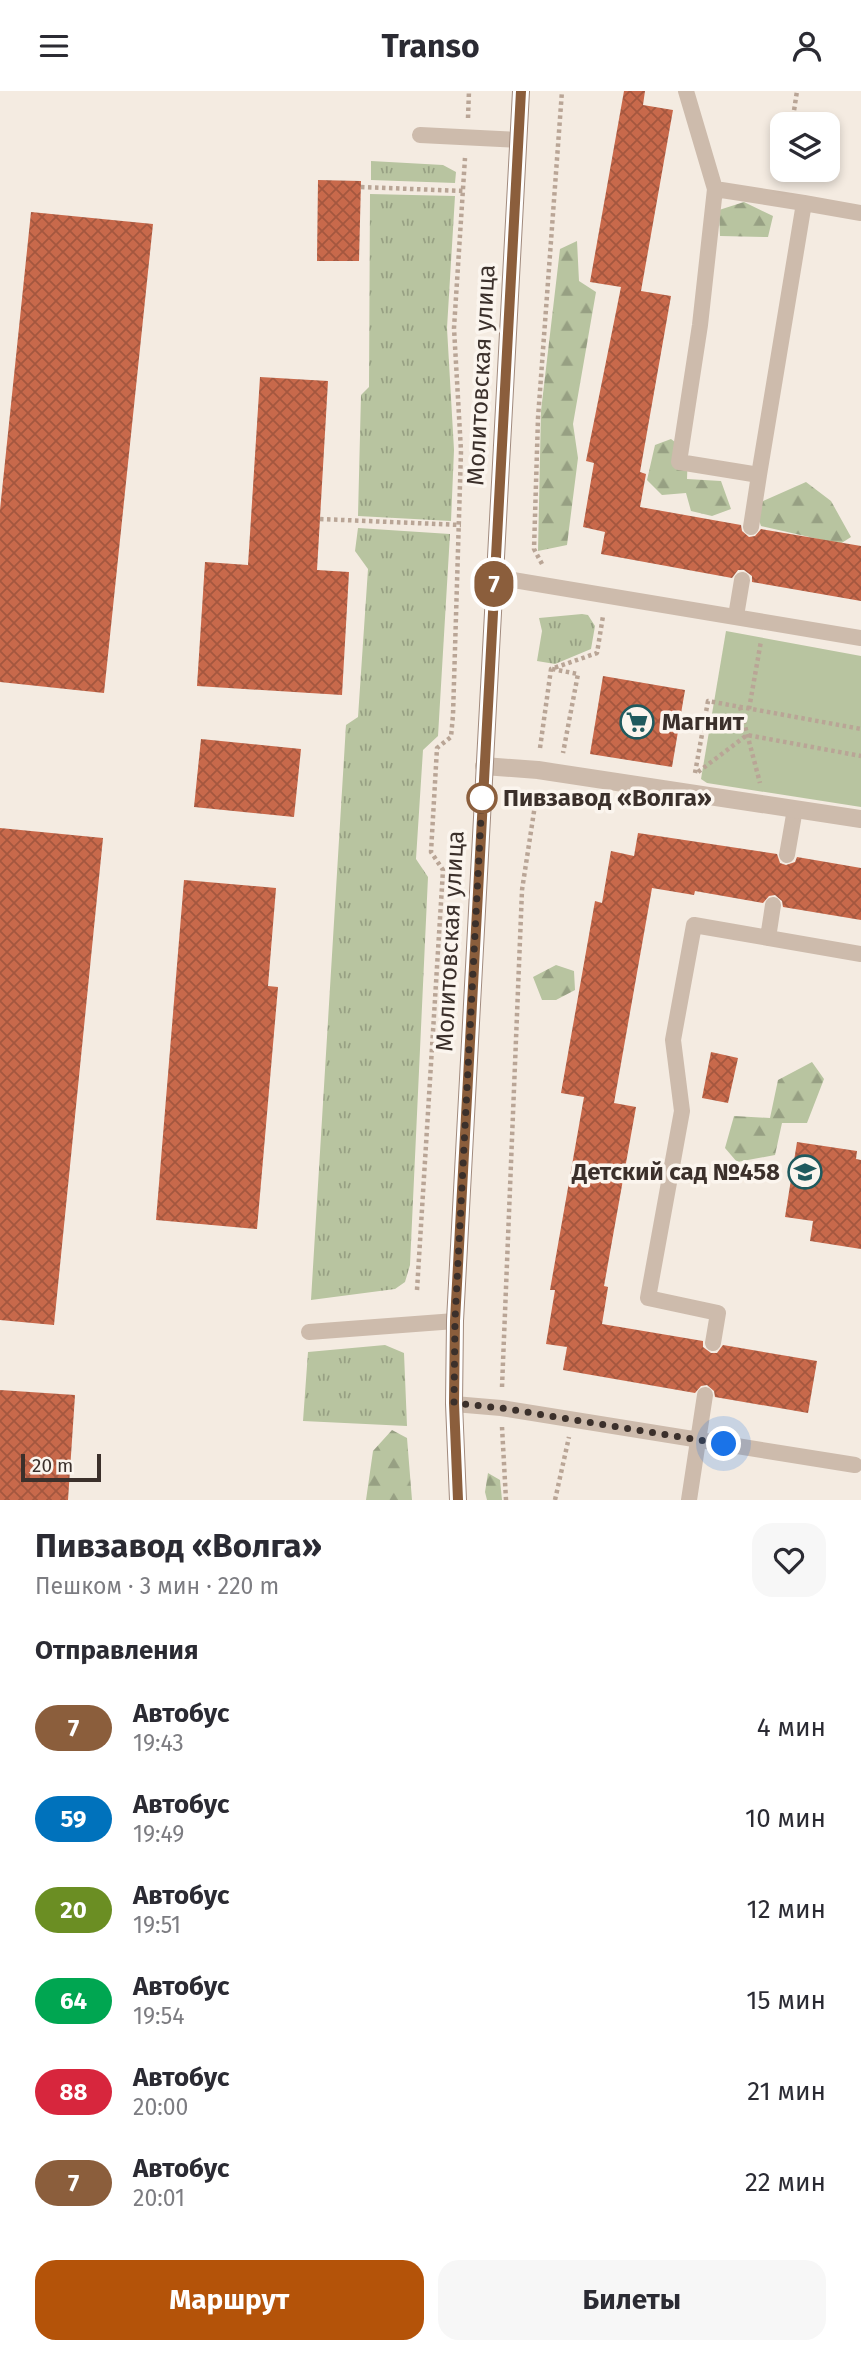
<!DOCTYPE html>
<html lang="ru">
<head>
<meta charset="utf-8">
<style>
  :root { --surface:#fff; --page:#f7f7f7; --text:#2b2b33; --muted:#7c7c81; --accent:#b45309 }
  body { margin:0; font-family:"Fira Sans",sans-serif; background:var(--page); color:var(--text); height:100vh; display:flex; flex-direction:column; font-size:26px; white-space:nowrap }
  * { box-sizing:border-box; margin:0 }
  p { font-size:23px; color:var(--muted) }
  .icon { flex:none; width:38px; height:38px; fill:none; stroke:currentColor; stroke-width:2; stroke-linecap:round; stroke-linejoin:round }
  .map { position:relative; height:1409px; overflow:hidden }
  .side { display:flex; flex-direction:column; background:var(--surface); flex:1 }
  .side>* { flex:none }
  .badge { padding:0 14px; border-radius:23px; font-size:24px; line-height:46px }
  .controls { position:absolute; left:770px; top:21px; display:grid; gap:14px }
  .controls a { display:grid; place-items:center; width:70px; height:70px; border-radius:14px; background:var(--surface); box-shadow:0 4px 10px #0003; font-size:35px }
  .scale { position:absolute; left:21px; bottom:18px; width:80px; box-sizing:border-box; padding-left:7px; border:4px solid #3b302b; border-top:0; font-size:19px; line-height:24px; white-space:nowrap; color:#3b302b; -webkit-text-stroke:5px #fbf5ee; paint-order:stroke }
  .you { position:absolute; width:35px; height:35px; margin:-18px; border:5px solid #fff; border-radius:50%; background:#1a73e8; box-shadow:0 0 0 10px #1a73e833 }
  .map>.badge { position:absolute; translate:-50% -50%; box-shadow:0 0 0 4px #fff }
  h2 { padding:0 35px; font-size:26px; line-height:63px }
  .round { display:grid; place-items:center; flex:none; width:74px; height:74px; border-radius:21px; background:var(--page) }
  .head { display:flex; align-items:center; justify-content:space-between; height:119px; padding:0 35px }
  h1 { font-size:33px; font-weight:700; line-height:52px }
  .button { display:flex; gap:14px; margin-top:auto; padding:14px 35px }
  .button a { flex:1; height:80px; border-radius:21px; background:var(--accent); color:#fff; font-size:28px; font-weight:700; line-height:80px; text-align:center }
  .button a+a { background:var(--page); color:var(--text) }
  ul { padding:0; list-style:none }
  li { display:flex; align-items:center; gap:21px; height:91px; padding:0 35px }
  li div { flex:1 }
  li b { display:block; font-size:26px }
  li em { font-style:normal }
  li .badge { min-width:77px; font-weight:700; text-align:center }
  header { display:flex; justify-content:space-between; align-items:center; height:91px; padding:0 35px; background:var(--surface); font-size:32px; font-weight:700 }
  .map>svg:first-child { display:block }
  .grass { fill:url(#grass-tufts) }
  .forest { fill:url(#forest-firs) }
  .park { fill:#b8c4a0 }
  .building { fill:url(#building-cross-hatch) }
  .lines { fill:none; stroke-linecap:round; stroke-linejoin:round }
  .path { stroke:#b9a596; stroke-width:4.5; stroke-dasharray:3.5 3.5; stroke-linecap:butt }
  .lane { stroke:#cdbbac; stroke-width:16 }
  .street { stroke:#cdbbac; stroke-width:18 }
  .secondary { stroke:#a18a7d; stroke-width:18 }
  .line-casing { stroke:#fff; stroke-width:16 }
  .line { stroke:#8b5e3c; stroke-width:10 }
  .walk { stroke:#3b302b; stroke-width:7; stroke-dasharray:0 12.6 }
  .stop-dot { fill:#fff; stroke:#8b5e3c; stroke-width:3.5 }
  .labels { text-anchor:middle; stroke-width:7; stroke-linejoin:round; paint-order:stroke }
  .street-label { font-size:24px; fill:#3b302b; stroke:#fbf5ee }
  .poi-label { font-size:24px; font-weight:bold; fill:#3b302b; stroke:#fbf5ee; text-anchor:start }
  .stop-label { font-size:24px; font-weight:bold; fill:#3b302b; stroke:#fbf5ee; text-anchor:start }
</style>
</head>
<body>
<header><svg class="icon" aria-label="menu" viewBox="0 0 24 24"><path d="M4 6h16M4 12h16M4 18h16"/></svg>Transo<svg class="icon" aria-label="person" viewBox="0 0 24 24"><circle cx="12" cy="8" r="4"/><path d="M4 21q1-7 8-7t8 7"/></svg></header>
<div class="map">
<svg width="861" height="1409" viewBox="0 0 861 1409">
  <defs>
    <pattern id="grass-tufts" width="24" height="20" patternUnits="userSpaceOnUse" patternTransform="scale(1.75)"><rect width="24" height="20" fill="#b8c4a0"/><path d="M3 7l-1-3M5 7V3M7 7l1-3M15 17l-1-3M17 17v-4M19 17l1-3" fill="none" stroke="#97a083"/></pattern>
    <pattern id="forest-firs" width="22" height="20" patternUnits="userSpaceOnUse" patternTransform="scale(1.75)"><rect width="22" height="20" fill="#b8c4a0"/><path d="M5 1l3.5 6h-7zM16 11l3.5 6h-7z" fill="#97a083"/></pattern>
    <pattern id="building-cross-hatch" width="8" height="8" patternUnits="userSpaceOnUse" patternTransform="scale(1.75)"><rect width="8" height="8" fill="#c8694b"/><path d="M0 0l8 8M0 8l8-8" fill="none" stroke="#a4573f"/></pattern>
  </defs>
  <rect width="100%" height="100%" fill="#f4ebe1"/>
  <path class="grass" d="M371 70 443 74 456 81 455 92 371 89Z
    M370 103 455 105 447 237 454 359 451 430 358 425 361 304 369 296Z
    M358 437 450 443 438 645 423 659 416 768 428 786 410 1174 405 1191 395 1198 311 1209 346 634 358 626 368 478 355 460Z
    M582 523 588 524 595 535 591 558 555 573 537 570 542 540 539 527Z
    M385 1254 404 1262 407 1335 303 1330 308 1261Z"/>
  <path class="forest" d="M744 111 773 125 768 146 720 145 719 119Z
    M577 150 579 190 596 201 573 333 578 367 567 454 538 460 541 320 560 158Z
    M671 348 688 361 687 388 721 390 731 418 712 425 691 420 686 402 662 404 647 389 655 354Z
    M806 391 831 410 851 446 840 453 761 435 754 414Z
    M556 874 574 880 575 899 556 909H542L533 886Z
    M812 971 824 988 807 1032H782L775 1064 737 1071 725 1057 734 1025 770 1027 778 989Z
    M392 1339 407 1347 412 1409H366L373 1360Z
    M488 1382 500 1389 502 1409H487L485 1401Z"/>
  <path class="park" d="M726 540 861 565V716L707 692 701 688Z"/>
  <path class="building" d="M624 0H645L643 14 673 19 641 200 671 205 640 381 646 383 640 416 741 434 742 440 749 446 755 445 761 438 861 455V510L752 491V485L744 479H738L732 487 601 463 605 441 583 436 594 372 586 370 621 196 590 191Z
    M318 89 361 90 359 170H317Z
    M31 121 153 133 104 602 0 591V419Z
    M260 286 328 290 317 479 349 481 342 604 197 595 205 471 248 474Z
    M603 585 685 599 672 676 590 663Z
    M201 648 301 658 294 726 194 716Z
    M0 737 103 747 54 1234 0 1229Z
    M638 742 777 763 780 772 786 774 795 771 797 766 861 777V829L783 816 782 810 775 804 769 805 763 812 695 800 694 804 652 797 614 1012 636 1016 604 1195 608 1196 602 1233 703 1250V1256L711 1262H717L723 1254 817 1270 808 1322 715 1306 714 1300 707 1294 701 1295 695 1302 563 1279 567 1256 546 1253 555 1199H550L584 1006 561 1002 595 810 602 812 611 760 634 765Z
    M184 789 276 797 268 895 278 896 257 1138 156 1129Z
    M711 961 738 967 728 1012 702 1007Z
    M797 1051 857 1060 856 1068 861 1069V1158L810 1150 813 1130 785 1126Z
    M0 1299 75 1304 68 1409H0Z"/>
  <g class="lines">
    <path class="path" d="M468 27 469 0
      M792 33 797 0
      M783 90 784 79
      M361 96 463 100
      M320 428 461 434
      M542 473 534 458 538 327 562 0
      M552 578 578 583 563 662
      M740 616 760 692
      M749 618 761 550
      M540 657 551 578 597 562 603 525
      M698 681 747 644 861 665
      M695 682 708 610 861 638
      M417 1199 443 779 431 761 437 657 451 646 453 624 461 360 454 237 465 67
      M502 1296 522 799 537 701
      M502 1336 506 1409
      M555 1409 569 1346"/>
    <path class="lane" d="M686 0 715 98 700 234 679 371 759 384 804 112 861 122
      M420 44 518 49
      M715 98 804 112
      M751 436 759 384
      M495 486 861 547
      M736 525 742 489
      M787 764 795 718
      M768 847 773 814
      M309 1241 455 1230
      M713 1252 718 1222 648 1207 682 1020 673 949 694 834 861 863
      M454 1313 501 1317 855 1374
      M689 1409 705 1304"/>
    <path class="street" d="M484 675 538 679 861 728"/>
    <path class="secondary" d="M458 1409 454 1313 455 1230 521 0"/>
  </g>
  <g class="lines">
    <defs>
      <path id="line" d="M458 1409 454 1312 455 1230 521 0"/>
    </defs>
    <use href="#line" class="line-casing"/>
    <use href="#line" class="line"/>
    <path class="walk" d="M482 707 455 1230 454 1312 501 1317 724 1353"/>
  </g>
  <defs>
    <symbol id="supermarket-ring" viewBox="-11 -11 22 22"><circle r="9.5" fill="#fbf5ee" stroke="#1f5a5e" stroke-width="1.5"/><path d="M-6-5.5h2.5l.6 2H6L4.5 2H-2.5L-4.4-4H-6ZM-1.5 3.2a1.3 1.3 0 1 0 .1 0ZM3 3.2a1.3 1.3 0 1 0 .1 0Z" fill="#1f5a5e"/></symbol>
    <symbol id="school-ring" viewBox="-11 -11 22 22"><circle r="9.5" fill="#fbf5ee" stroke="#1f5a5e" stroke-width="1.5"/><path d="M0-5L7-2L0 1L-7-2ZM-4 1L0 2.5L4 1V4Q0 6-4 4Z" fill="#1f5a5e"/></symbol>
  </defs>
  <g fill-rule="evenodd">
    <use href="#supermarket-ring" x="618" y="612" width="38" height="38"/>
    <use href="#school-ring" x="786" y="1062" width="38" height="38"/>
  </g>
  <circle class="stop-dot" cx="482" cy="707" r="14"/>
  <g class="labels">
    <g class="street-label">
      <text transform="translate(481 284) rotate(-87)" y="8">Молитовская улица</text>
      <text transform="translate(450 850) rotate(-87)" y="8">Молитовская улица</text>
    </g>
    <g class="poi-label">
      <text x="662" y="639">Магнит</text>
      <text x="780" y="1089" text-anchor="end">Детский сад №458</text>
    </g>
    <g class="stop-label">
      <text x="503" y="715">Пивзавод «Волга»</text>
    </g>
  </g>
</svg>
<div class="controls">
<a><svg class="icon" aria-label="layers" viewBox="0 0 24 24"><path d="M12 4l9 5-9 5-9-5zM3 14l9 5 9-5"/></svg></a>
</div>
<div class="scale">20 m</div>
<div class="you" style="left:724px;top:1353px"></div>
<b class="badge" style="left:494px;top:493px;background:#8b5e3c;color:#fff">7</b>
</div>
<section class="side">
<div class="head"><div><h1>Пивзавод «Волга»</h1><p>Пешком · 3 мин · 220 m</p></div><a class="round"><svg class="icon" aria-label="heart" viewBox="0 0 24 24"><path d="M12 20l-8-8c-3-5 5-10 8-4 3-6 11-1 8 4z"/></svg></a></div>
<h2>Отправления</h2>
<ul>
<li><span class="badge" style="background:#8b5e3c;color:#fff">7</span><div><b>Автобус</b><p>19:43</p></div><em>4 мин</em></li>
<li><span class="badge" style="background:#0072bc;color:#fff">59</span><div><b>Автобус</b><p>19:49</p></div><em>10 мин</em></li>
<li><span class="badge" style="background:#6b8e23;color:#fff">20</span><div><b>Автобус</b><p>19:51</p></div><em>12 мин</em></li>
<li><span class="badge" style="background:#00a651;color:#fff">64</span><div><b>Автобус</b><p>19:54</p></div><em>15 мин</em></li>
<li><span class="badge" style="background:#d7263d;color:#fff">88</span><div><b>Автобус</b><p>20:00</p></div><em>21 мин</em></li>
<li><span class="badge" style="background:#8b5e3c;color:#fff">7</span><div><b>Автобус</b><p>20:01</p></div><em>22 мин</em></li>
</ul>
<div class="button"><a>Маршрут</a><a>Билеты</a></div>
</section>
</body>
</html>
